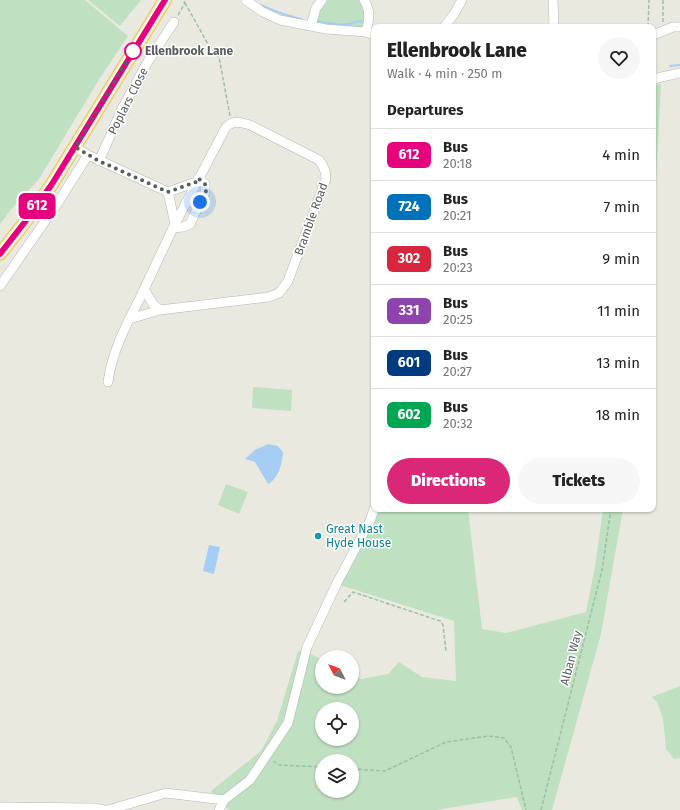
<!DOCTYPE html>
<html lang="en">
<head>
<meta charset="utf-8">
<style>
  :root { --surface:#fff; --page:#f6f6f6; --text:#222; --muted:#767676; --line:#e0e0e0; --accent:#db2777 }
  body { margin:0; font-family:"Fira Sans",sans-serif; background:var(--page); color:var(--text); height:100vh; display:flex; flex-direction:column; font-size:15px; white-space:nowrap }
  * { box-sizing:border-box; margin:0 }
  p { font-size:13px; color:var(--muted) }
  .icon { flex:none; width:22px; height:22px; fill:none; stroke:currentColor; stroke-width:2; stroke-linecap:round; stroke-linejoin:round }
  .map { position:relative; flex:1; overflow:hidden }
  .details { position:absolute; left:371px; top:24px; width:285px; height:488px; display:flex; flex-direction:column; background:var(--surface); border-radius:8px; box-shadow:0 1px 3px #0004 }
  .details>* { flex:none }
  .badge { padding:0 8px; border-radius:6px; font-size:14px; line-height:26px }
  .needle { width:26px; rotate:312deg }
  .controls { position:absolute; left:315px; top:650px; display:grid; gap:8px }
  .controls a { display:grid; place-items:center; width:44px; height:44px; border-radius:50%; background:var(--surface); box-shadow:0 1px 3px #0004; font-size:20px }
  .you { position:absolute; width:20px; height:20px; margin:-10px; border:3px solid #fff; border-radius:50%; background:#1a73e8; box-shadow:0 0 0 6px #1a73e833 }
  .map>.badge { position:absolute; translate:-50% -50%; box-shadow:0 0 0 2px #fff }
  h2 { padding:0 16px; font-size:15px; line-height:36px }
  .round { display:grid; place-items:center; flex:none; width:42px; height:42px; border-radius:21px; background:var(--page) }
  .headline { display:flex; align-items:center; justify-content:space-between; height:68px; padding:0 16px }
  h1 { font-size:19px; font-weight:800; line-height:30px }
  .cta { display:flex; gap:8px; margin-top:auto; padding:8px 16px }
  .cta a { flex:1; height:46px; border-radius:24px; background:var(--accent); color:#fff; font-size:16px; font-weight:800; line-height:46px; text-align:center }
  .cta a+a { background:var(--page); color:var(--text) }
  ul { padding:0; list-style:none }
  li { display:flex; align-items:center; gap:12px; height:52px; padding:0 16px; border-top:1px solid var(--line) }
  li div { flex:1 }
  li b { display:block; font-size:15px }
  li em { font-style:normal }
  li .badge { min-width:44px; font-weight:700; text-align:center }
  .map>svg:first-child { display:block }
  .green { fill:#bfe0c1; fill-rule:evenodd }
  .water { fill:#a6cef5 }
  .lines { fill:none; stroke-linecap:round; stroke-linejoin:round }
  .stream { stroke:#a6cef5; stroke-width:2 }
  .minor-casing { stroke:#b3b6ba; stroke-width:10 }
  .major-casing { stroke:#e1c563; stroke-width:14 }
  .path { stroke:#9ac0a7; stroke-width:1.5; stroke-dasharray:4 2; stroke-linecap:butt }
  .minor { stroke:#fff; stroke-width:9 }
  .major { stroke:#f5edaa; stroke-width:12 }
  .line-casing { stroke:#fff; stroke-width:9 }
  .line { stroke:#e6007e; stroke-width:6 }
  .walk { stroke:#595c60; stroke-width:4; stroke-dasharray:0 7.2 }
  .stop-dot { fill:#fff; stroke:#e6007e; stroke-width:2 }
  .culture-dot { fill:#0f9aa8; stroke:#fff; stroke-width:1.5 }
  .labels { text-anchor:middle; stroke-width:3; stroke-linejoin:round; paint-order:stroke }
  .stop-label { font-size:12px; font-weight:bold; fill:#595c60; stroke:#fff; text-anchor:start }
  .street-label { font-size:12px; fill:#595c60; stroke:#fff }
  .culture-label { font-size:12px; fill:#0d838f; stroke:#fff; text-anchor:start }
</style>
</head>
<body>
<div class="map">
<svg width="680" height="810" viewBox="0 0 680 810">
  <rect width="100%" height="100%" fill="#eae9e0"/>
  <path class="green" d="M0 0H85L128 36 98 81 39 179 9 212 0 224Z
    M88 0H141L120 26Z
    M322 0H364L366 32 311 26Z
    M661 84 653 238V85Z
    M253 387 292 390 291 411 252 408Z
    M226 484 248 492 239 514 218 505Z
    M380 509H468L482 629 506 633 586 612 595 567 603 509H623L601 634 552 810H522L517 797 436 810H229L211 791 261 751 277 721 298 651 309 653 322 660V687H352V675L361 679 388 674 399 662 422 677 456 681 454 621 340 585 373 524ZM322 709H352V739H322ZM322 761H352V791H322Z
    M680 686V758L674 759 666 749 663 718 657 702 652 697Z"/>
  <path class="water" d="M268 444 278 446 283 452C282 464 279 478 268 484L255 462 245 459 255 450Z
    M209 545 220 547 214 574 203 571Z"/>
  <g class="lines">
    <path class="stream" d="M260 5 283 14 301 19
      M318 21C334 24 344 27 360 21L363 23
      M670 66 680 65"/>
    <defs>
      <path id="minor" d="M246 0 261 11 280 20 326 29 366 32 374 35
        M364 0C371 11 369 20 366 32
        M553 0 554 27
        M311 26 316 8 322 0
        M444 27 454 14 462 0
        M653 35 673 27H680
        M653 79 680 73
        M75 147 88 155 168 192 196 182
        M99 161 122 109 147 63 174 22
        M168 192 175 224
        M173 228 183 227 190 224 205 192V184L198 178
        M0 286 57 204 88 155
        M129 319 160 310
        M108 382C112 352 126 325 140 298 151 275 162 251 173 228L175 224 226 127C235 120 239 122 250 125L319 160C324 166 326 171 326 179L288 281 279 293 269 297 160 310 153 304 144 289
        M0 807 93 808 105 810
        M108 810 166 793 224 800 250 780 288 723 307 647 337 583 370 521 374 509
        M219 810 224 800"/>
      <path id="major" d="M0 254 28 218 52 184 165 0"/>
    </defs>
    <use href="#minor" class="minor-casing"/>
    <use href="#major" class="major-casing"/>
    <path class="path" d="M185 3 209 46 219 57 230 116
      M178 15 185 3 183 0
      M663 22V0
      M648 27 649 0
      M344 602 353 592 440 621 443 625 446 652
      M273 761 279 765 322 767
      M352 769 385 771 446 742 488 736 504 738 511 747 526 810
      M541 810 602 570 611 509"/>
    <use href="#minor" class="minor"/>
    <use href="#major" class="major"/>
  </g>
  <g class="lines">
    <defs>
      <path id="line" d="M0 254 28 218 52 184 165 0"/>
    </defs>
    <use href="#line" class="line-casing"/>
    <use href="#line" class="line"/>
    <path class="walk" d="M133 51 75 147 99 161 168 192 196 182 198 178 205 184 206 192 200 202"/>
  </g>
  <circle class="stop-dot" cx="133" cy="51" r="8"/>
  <circle class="culture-dot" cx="318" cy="536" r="4"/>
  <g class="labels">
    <g class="stop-label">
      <text x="145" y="55">Ellenbrook Lane</text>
    </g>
    <g class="street-label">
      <text transform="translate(128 101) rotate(-63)" y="4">Poplars Close</text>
      <text transform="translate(311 219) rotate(-70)" y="4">Bramble Road</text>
      <text transform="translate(571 658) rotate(-76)" y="4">Alban Way</text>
    </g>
    <g class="culture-label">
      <text x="326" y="533">Great Nast<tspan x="326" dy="14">Hyde House</tspan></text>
    </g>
  </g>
</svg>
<div class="controls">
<a><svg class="needle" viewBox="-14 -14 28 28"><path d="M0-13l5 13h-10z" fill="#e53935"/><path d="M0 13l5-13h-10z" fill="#767676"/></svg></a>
<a><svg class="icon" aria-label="locate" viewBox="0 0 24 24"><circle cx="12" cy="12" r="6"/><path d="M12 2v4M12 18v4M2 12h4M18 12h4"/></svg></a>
<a><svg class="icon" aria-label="layers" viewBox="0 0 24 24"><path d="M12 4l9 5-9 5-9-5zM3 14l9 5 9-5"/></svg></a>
</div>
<div class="you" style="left:200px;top:202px"></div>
<b class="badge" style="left:37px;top:206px;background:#e6007e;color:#fff">612</b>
<section class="details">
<div class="headline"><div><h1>Ellenbrook Lane</h1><p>Walk · 4 min · 250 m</p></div><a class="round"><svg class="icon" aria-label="heart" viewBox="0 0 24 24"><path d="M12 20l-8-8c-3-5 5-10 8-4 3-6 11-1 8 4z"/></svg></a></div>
<h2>Departures</h2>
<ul>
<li><span class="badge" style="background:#e6007e;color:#fff">612</span><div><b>Bus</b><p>20:18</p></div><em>4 min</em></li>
<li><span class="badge" style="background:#0072bc;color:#fff">724</span><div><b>Bus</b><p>20:21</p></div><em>7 min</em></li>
<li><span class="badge" style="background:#d7263d;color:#fff">302</span><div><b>Bus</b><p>20:23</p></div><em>9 min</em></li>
<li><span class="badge" style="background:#8e44ad;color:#fff">331</span><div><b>Bus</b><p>20:25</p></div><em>11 min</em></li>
<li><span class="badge" style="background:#003b80;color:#fff">601</span><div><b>Bus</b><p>20:27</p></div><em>13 min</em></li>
<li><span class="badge" style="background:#00a651;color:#fff">602</span><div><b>Bus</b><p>20:32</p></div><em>18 min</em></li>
</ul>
<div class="cta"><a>Directions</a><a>Tickets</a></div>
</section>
</div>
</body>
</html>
